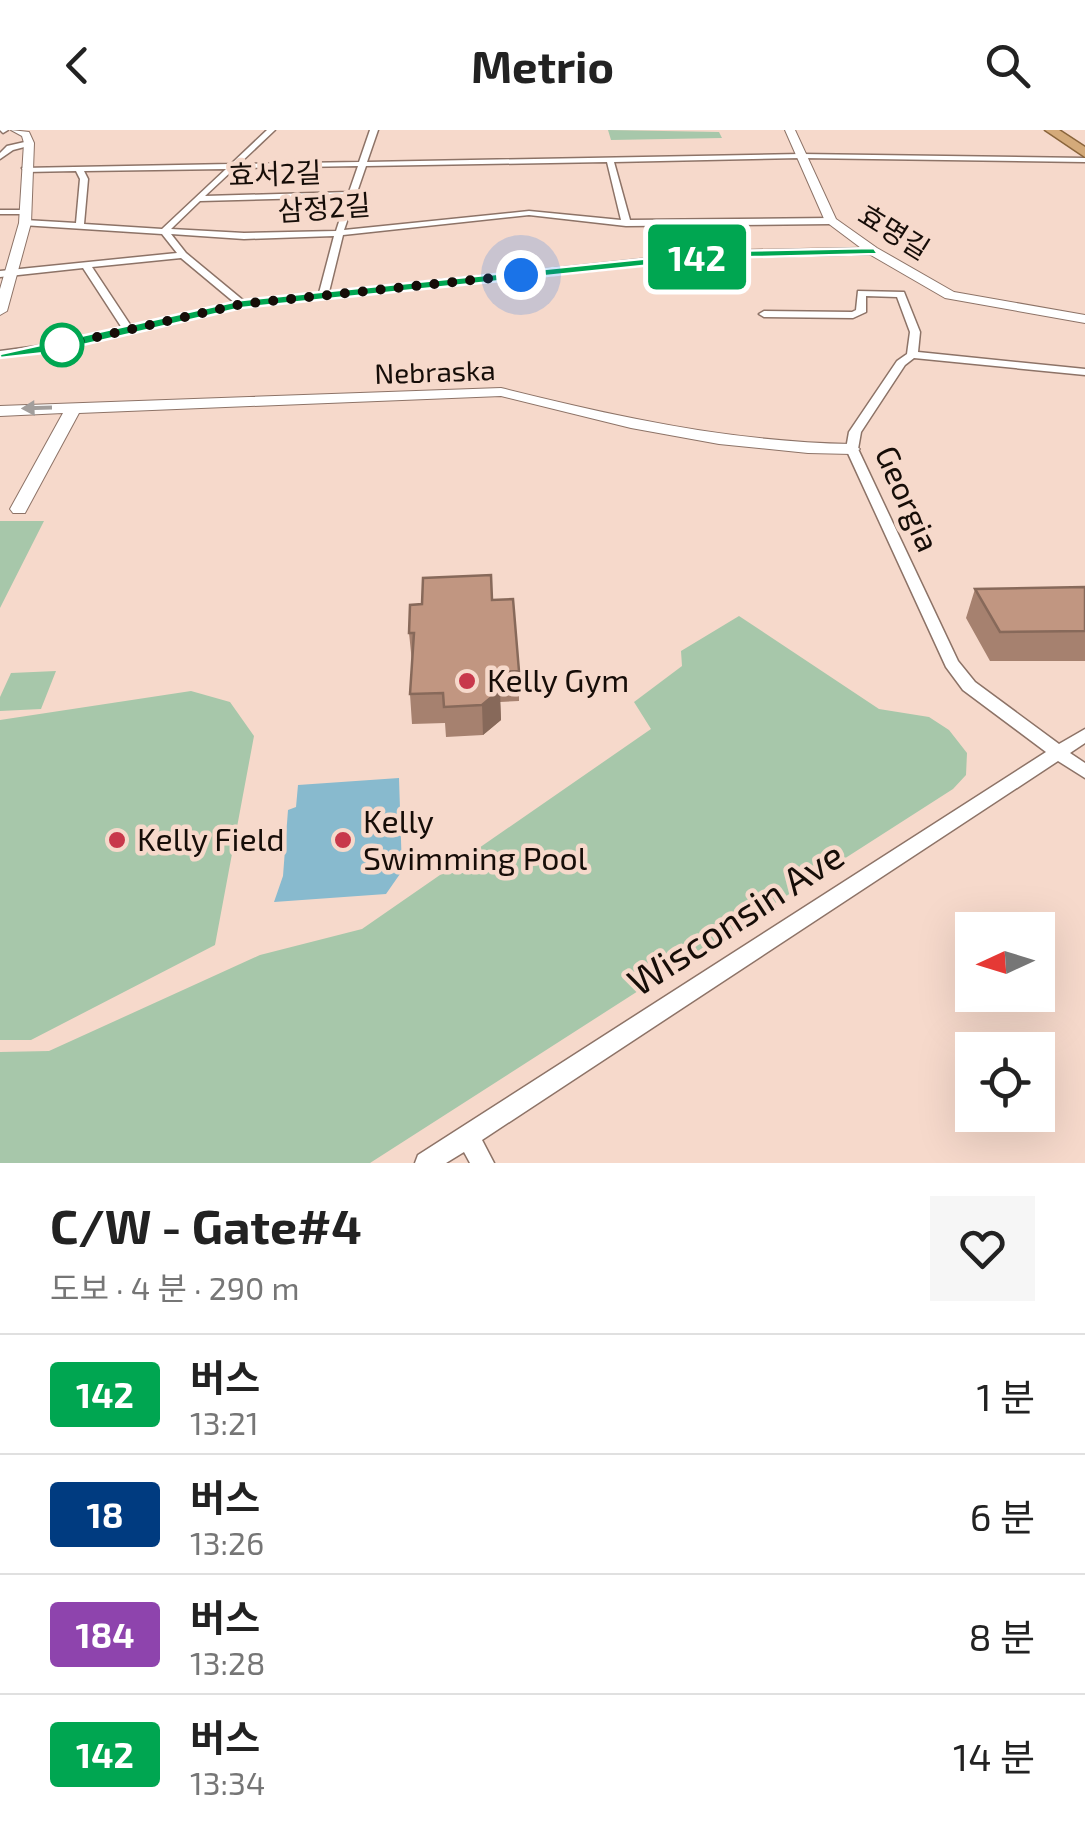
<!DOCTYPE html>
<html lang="ko">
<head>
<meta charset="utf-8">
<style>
  :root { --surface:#fff; --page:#f6f6f6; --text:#222; --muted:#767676; --line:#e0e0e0 }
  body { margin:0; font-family:"Exo 2","Noto Sans KR",sans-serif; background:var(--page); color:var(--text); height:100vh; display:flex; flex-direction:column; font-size:38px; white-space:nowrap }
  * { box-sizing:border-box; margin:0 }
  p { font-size:32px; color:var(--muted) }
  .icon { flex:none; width:55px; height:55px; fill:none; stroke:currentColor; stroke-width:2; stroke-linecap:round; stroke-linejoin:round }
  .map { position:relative; height:1033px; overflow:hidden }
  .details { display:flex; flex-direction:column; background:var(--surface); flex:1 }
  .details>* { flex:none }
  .badge { padding:0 20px; border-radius:8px; font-size:35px; line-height:65px }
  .needle { width:65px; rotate:266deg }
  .tools { position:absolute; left:955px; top:782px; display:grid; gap:20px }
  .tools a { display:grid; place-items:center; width:100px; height:100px; border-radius:0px; background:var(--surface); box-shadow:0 10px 40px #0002; font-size:50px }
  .you { position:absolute; width:50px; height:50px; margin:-25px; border:8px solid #fff; border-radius:50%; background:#1a73e8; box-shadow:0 0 0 15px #1a73e833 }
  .map>.badge { position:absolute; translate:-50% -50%; box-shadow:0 0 0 5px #fff }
  .round { display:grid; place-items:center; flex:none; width:105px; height:105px; border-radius:0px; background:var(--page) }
  .summary { display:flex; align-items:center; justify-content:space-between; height:170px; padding:0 50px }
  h1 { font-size:48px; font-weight:700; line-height:75px }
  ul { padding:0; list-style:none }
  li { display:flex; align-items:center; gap:30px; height:120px; padding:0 50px; border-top:2px solid var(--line) }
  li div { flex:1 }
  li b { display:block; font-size:38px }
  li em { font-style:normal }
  li .badge { min-width:110px; font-weight:700; text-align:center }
  header { display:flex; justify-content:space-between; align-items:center; height:130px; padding:0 50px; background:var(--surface); font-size:45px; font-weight:700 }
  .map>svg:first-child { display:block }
  .green { fill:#a7c7aa }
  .water { fill:#88bace }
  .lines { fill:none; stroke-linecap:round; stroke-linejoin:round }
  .minor-casing { stroke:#8d7367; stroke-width:3 }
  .tertiary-casing { stroke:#8d7367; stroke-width:2 }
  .secondary-casing { stroke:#8d7367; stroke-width:3 }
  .trunk-casing { stroke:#8a653c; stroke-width:3 }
  .minor { fill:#fff; fill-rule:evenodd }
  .tertiary { fill:#fff; fill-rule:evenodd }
  .secondary { fill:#fff; fill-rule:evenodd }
  .trunk { fill:#d4aa7a; fill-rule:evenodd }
  .wall { fill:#a6816f }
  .shaded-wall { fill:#87695a }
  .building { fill:#c19681; stroke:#87695a; stroke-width:2.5 }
  .oneway { fill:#a29e9c }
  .line { fill:#00a651; stroke:#fff; stroke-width:2.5 }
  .walk { stroke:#160d08; stroke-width:10; stroke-dasharray:0 18 }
  .stop-dot { fill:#fff; stroke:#00a651; stroke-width:5 }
  .poi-dot { fill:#c8384b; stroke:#f6d9cb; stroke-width:4 }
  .labels { text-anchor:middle; stroke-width:9; stroke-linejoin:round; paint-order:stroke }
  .far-street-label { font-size:28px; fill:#160d08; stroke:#f6d9cb }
  .street-label { font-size:32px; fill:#160d08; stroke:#f6d9cb }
  .poi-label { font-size:32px; fill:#160d08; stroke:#f6d9cb; text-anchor:start }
  .near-street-label { font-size:38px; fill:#160d08; stroke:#f6d9cb }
</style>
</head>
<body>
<header><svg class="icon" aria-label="back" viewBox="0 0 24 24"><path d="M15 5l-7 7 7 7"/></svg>Metrio<svg class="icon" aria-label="search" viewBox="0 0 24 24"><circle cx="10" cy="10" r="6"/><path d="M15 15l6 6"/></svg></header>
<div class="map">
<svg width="1085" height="1033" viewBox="0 0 1085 1033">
  <rect width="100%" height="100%" fill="#f6d9cb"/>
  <path class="green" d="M608 0 719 2 722 8 611 10Z
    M0 391H44L0 478Z
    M739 486 879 579 929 587 949 600 967 623 966 645 953 659 370 1033H0V922L49 921 260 825 362 799 651 599 634 572 682 536 681 521Z
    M56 541 41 579 0 581V567L11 543Z
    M191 561 230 572 254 606 215 815 31 910H0V590Z"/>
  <path class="water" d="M399 648 402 741 386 764 274 772 283 746 288 680 296 677 298 655Z"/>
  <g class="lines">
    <defs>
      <path id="minor" d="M267 0H275L239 34 359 32 370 0H378L367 32 801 24 1085 28V32L801 28 614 32 630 90 831 88 835 91 831 94 626 96 529 85 343 105 329 162 719 121 873 118 877 121 873 124 719 127 242 177 53 220 0 227V221L53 214 122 198 83 138 0 147V141L177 123 162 104 22 95V91L25 90 76 93 80 49 76 41 25 42 22 38 231 34ZM607 32 621 90 529 81 344 100 366 36ZM358 36 349 62 205 66 235 38ZM226 39 162 99 84 94 88 49 84 41ZM347 67 336 101 244 103 171 99 200 71ZM171 104 244 109 334 106 319 163 244 171 186 123ZM181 128 235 173 131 196 92 137Z
        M29 11 32 15 13 20 0 29V23L7 16Z
        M0 80H25L29 82 25 84H0Z
        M858 161 904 162 920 202 918 222 1085 239V245L914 228 905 235 861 302 858 319 958 531 975 552 1059 614 1085 599V613L1070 623 1085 633V648L1058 631 482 1010 494 1033H470L464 1022 446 1033H415L418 1025 1046 622 963 560 946 537 846 319 849 302 897 231 907 224 910 202 897 167 866 166V182L853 188 764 187 759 184 764 181 852 182 856 180Z"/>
      <path id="tertiary" d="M11 0 29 2 34 13 31 93 7 181 0 185V159L19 93 24 13 22 6Z
        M785 0H795L836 89 877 118 954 162 1085 185V193L945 168 869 124 825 91Z
        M501 258C617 287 732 312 852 314L860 319 852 324 808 323 719 314 631 298 501 266 79 283 25 383H13L10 379 63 283 0 286V276Z"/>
      <path id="secondary" d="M0 0H8L3 3Z"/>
      <path id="trunk" d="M1045 0H1059L1085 17V27Z"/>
    </defs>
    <use href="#minor" class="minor-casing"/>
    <use href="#tertiary" class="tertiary-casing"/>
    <use href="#secondary" class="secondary-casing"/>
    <use href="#trunk" class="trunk-casing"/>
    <use href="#minor" class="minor"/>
    <use href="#tertiary" class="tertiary"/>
    <use href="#secondary" class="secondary"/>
    <use href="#trunk" class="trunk"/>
  </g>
  <path class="wall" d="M1085 457V531H990L966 488 975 459Z
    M492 470 519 541V571L500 572 501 590 483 605 446 607 445 593 412 594 410 564 412 532 409 503 422 474Z"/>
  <path class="shaded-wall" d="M500 560 501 590 483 605 482 575Z"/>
  <path class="building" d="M491 445 492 470 513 469 519 541 499 542 500 560 482 575 444 577 443 563 410 564 414 503H409L410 475 422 474 423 448Z
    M1085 457V501L1000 502 975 459Z"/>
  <defs><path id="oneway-solid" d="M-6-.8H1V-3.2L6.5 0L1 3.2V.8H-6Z" transform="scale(2.5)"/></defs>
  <use class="oneway" href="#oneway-solid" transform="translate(37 278) rotate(178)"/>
  <path class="line" d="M874 118 878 124 719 128 242 178 53 222 0 228V224L242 170 719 121Z"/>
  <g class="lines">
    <path class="walk" d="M62 215 242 174 521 145"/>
  </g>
  <circle class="stop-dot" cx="62" cy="215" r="20"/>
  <g class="poi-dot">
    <circle cx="467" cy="551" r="10"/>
    <circle cx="117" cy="710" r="10"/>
    <circle cx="343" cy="710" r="10"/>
  </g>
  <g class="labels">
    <g class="far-street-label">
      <text transform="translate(275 44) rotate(-2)" y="10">효서2길</text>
      <text transform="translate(324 78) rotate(-4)" y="10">삼정2길</text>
      <text transform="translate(894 102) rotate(32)" y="10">효명길</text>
      <text transform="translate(435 242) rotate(-2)" y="10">Nebraska</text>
    </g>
    <g class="street-label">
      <text transform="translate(907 369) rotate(66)" y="11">Georgia</text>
    </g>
    <g class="poi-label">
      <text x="487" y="562">Kelly Gym</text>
      <text x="363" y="703">Kelly<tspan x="363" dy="37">Swimming Pool</tspan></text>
      <text x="137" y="721">Kelly Field</text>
    </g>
    <g class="near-street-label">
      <text transform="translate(736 789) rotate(-33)" y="13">Wisconsin Ave</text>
    </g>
  </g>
</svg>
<div class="tools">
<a><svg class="needle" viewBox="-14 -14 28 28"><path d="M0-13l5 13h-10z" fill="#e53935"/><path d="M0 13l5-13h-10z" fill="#767676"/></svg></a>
<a><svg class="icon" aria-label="locate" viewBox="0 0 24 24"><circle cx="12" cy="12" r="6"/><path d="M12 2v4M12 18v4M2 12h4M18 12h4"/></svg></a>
</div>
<div class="you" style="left:521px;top:145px"></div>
<b class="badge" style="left:697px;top:127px;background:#00a651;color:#fff">142</b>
</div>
<section class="details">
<div class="summary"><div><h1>C/W - Gate#4</h1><p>도보 · 4 분 · 290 m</p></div><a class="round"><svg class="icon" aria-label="heart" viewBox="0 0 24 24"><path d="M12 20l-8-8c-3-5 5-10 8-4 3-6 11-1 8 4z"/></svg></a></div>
<ul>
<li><span class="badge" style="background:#00a651;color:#fff">142</span><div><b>버스</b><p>13:21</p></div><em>1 분</em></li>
<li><span class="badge" style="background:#003b80;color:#fff">18</span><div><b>버스</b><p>13:26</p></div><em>6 분</em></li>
<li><span class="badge" style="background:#8e44ad;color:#fff">184</span><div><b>버스</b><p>13:28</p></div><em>8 분</em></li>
<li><span class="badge" style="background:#00a651;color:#fff">142</span><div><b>버스</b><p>13:34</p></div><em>14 분</em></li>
</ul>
</section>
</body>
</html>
